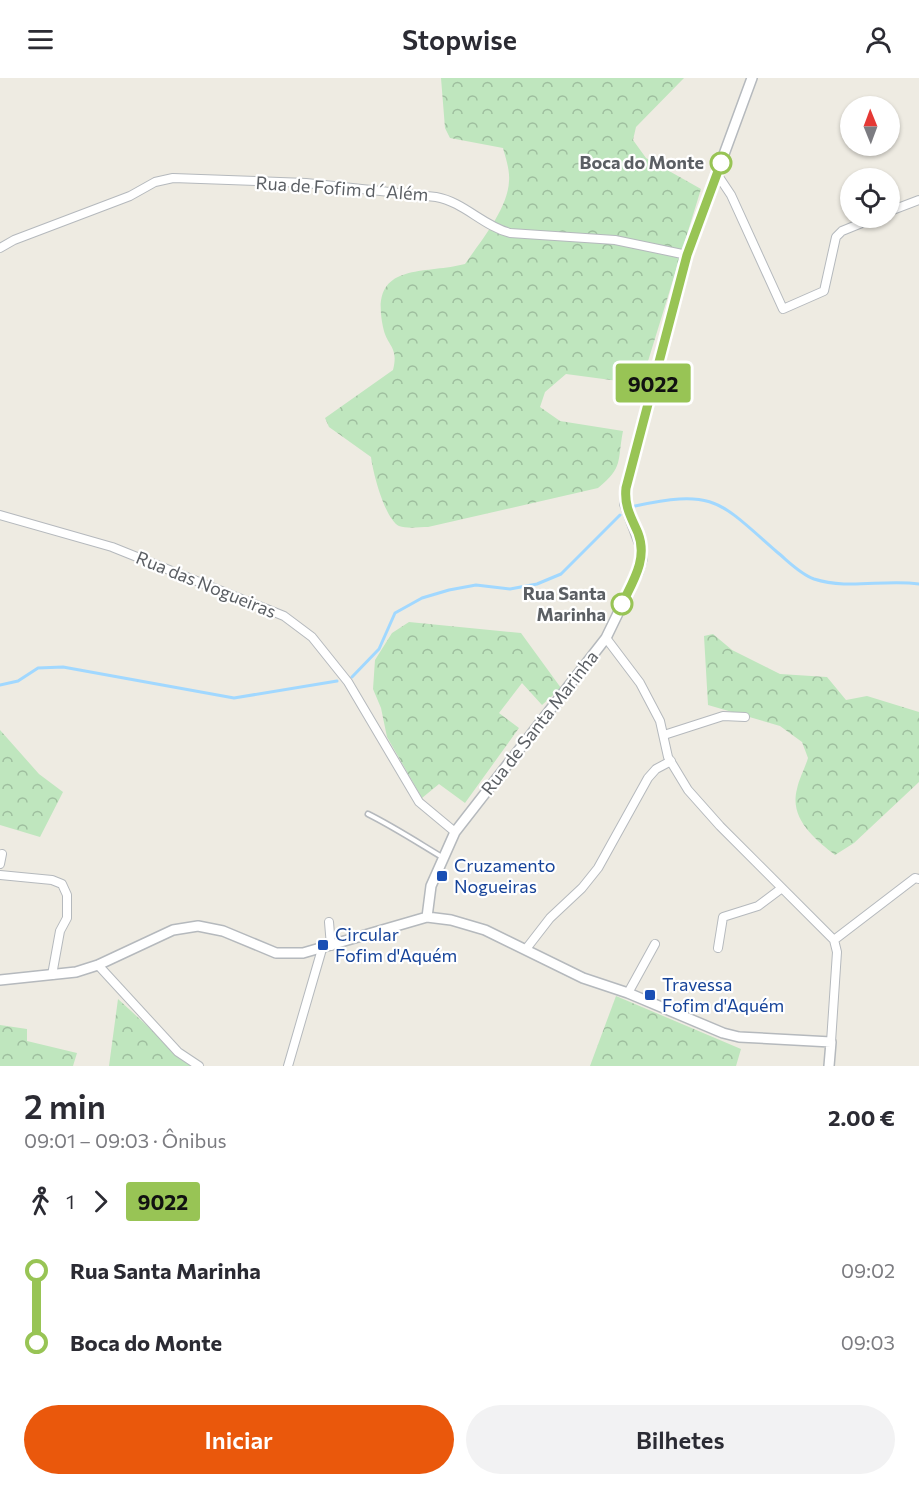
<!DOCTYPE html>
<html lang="pt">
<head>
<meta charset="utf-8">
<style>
  :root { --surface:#fff; --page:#f2f2f3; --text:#2b2b33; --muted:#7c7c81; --accent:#ea580c }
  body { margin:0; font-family:Commissioner,sans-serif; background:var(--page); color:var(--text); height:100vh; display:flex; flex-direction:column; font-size:22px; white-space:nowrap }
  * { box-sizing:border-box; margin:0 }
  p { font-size:20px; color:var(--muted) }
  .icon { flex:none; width:33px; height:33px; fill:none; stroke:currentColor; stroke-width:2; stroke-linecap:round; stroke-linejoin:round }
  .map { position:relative; height:988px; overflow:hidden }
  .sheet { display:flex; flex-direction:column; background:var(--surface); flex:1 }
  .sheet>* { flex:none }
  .badge { padding:0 12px; border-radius:4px; font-size:21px; line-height:39px }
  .needle { width:39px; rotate:359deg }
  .controls { position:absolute; left:840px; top:18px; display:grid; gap:12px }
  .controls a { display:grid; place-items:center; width:60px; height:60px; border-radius:50%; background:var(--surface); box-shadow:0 2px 4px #0004; font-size:30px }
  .map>.badge { position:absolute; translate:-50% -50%; box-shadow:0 0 0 3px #fff }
  .legs { display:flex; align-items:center; gap:9px; height:66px; padding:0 24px; font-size:20px }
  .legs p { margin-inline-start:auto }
  .head { display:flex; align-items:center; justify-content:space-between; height:102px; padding:0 24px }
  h1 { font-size:33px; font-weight:600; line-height:45px }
  .primary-button { display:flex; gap:12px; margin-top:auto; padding:12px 24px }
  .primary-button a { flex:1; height:69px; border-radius:36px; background:var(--accent); color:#fff; font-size:24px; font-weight:600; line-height:69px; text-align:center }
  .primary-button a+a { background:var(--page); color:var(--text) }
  ul { padding:0 24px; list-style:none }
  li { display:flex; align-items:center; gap:21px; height:72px; font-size:22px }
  li i { display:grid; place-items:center; width:9px; height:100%; margin:0 8px; background:currentColor }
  li i::after { content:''; width:15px; height:15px; margin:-8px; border:4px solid; border-radius:50%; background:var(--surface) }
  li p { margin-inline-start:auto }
  li:first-child i { background:linear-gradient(#0000 50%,currentColor 0) }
  li:last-child i { background:linear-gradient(currentColor 50%,#0000 0) }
  header { display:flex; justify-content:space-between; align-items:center; height:78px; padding:0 24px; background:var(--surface); font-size:27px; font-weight:600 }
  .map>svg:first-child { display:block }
  .forest { fill:url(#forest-crowns) }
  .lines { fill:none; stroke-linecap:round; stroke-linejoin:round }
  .stream { stroke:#a1d8ff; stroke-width:3 }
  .service-casing { stroke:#b5b9bd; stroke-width:7 }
  .minor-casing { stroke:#b5b9bd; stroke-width:10 }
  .tertiary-casing { stroke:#b5b9bd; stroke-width:12 }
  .service { stroke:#fff; stroke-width:4 }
  .minor { stroke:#fff; stroke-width:8 }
  .tertiary { stroke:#fff; stroke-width:9 }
  .line-1-casing { stroke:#fff; stroke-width:14 }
  .line-1 { stroke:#98c455; stroke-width:9 }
  .stop-1-dot { fill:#fff; stroke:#98c455; stroke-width:3 }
  .transit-dot { fill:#1a4fb4; stroke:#fff; stroke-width:2 }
  .labels { text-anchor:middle; stroke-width:4.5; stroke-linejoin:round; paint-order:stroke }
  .stop-label { font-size:18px; font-weight:bold; fill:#5b5f64; stroke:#fff; text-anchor:end }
  .street-label { font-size:18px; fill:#5b5f64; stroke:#fff }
  .transit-label { font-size:18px; fill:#164399; stroke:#fff; text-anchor:start }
</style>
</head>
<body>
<header><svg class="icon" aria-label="menu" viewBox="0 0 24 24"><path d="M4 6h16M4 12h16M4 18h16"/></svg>Stopwise<svg class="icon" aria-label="person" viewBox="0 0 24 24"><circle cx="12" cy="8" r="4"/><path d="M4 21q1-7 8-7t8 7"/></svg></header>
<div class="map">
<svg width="919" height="988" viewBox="0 0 919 988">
  <defs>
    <pattern id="forest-crowns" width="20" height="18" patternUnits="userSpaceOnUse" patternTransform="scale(1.5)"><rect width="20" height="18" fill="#bfe6be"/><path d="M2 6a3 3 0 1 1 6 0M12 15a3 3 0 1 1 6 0" fill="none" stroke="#9ebe9e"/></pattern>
  </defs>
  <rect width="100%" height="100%" fill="#eeebe2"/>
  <path class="forest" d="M441 0H684L636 49 633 62 646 80 701 111 641 306 566 296 545 314 540 329 560 343 623 353C617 383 624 389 598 410L428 449C420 449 407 451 399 448 385 441 373 395 371 379L329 349 325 340 393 292C399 268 387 269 383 249 369 183 423 197 465 186 480 164 508 131 509 103 510 93 506 81 503 70L450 60 445 50Z
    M409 544 521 555 561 610 542 627 522 605 499 635 519 650 465 725 439 706 422 720 387 659 381 630 373 611 375 582 392 555Z
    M713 556 732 572 780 596 827 599 846 622 867 618 919 634V704L854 765 835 777C815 761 789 741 797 711 799 701 805 690 808 680L802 664 780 648 708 627 704 558Z
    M0 652 39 696 63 714 40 759 0 747Z
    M616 918 741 971 736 988H590Z
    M118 921 191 988H109Z
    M0 947 27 951V963L77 975 73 988H0Z"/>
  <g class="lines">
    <path class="stream" d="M635 428C715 411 719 423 777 474 788 483 800 496 814 501 848 512 884 501 919 506
      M352 599 379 571 395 535 422 520 449 512 476 507 510 511 537 506 561 496 620 437
      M0 607 18 603 38 590 63 589 234 620 337 603"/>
    <defs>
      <path id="service" d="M368 736C394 749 417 764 442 779"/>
      <path id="minor" d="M717 96 731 117 783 231 824 213 836 159 842 153 874 140
        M890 133 919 122
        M0 170 14 162 130 118 155 104 173 100 306 105 436 119C464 124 483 148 510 155L615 162 687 177
        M0 437 112 469 284 538 312 559 348 604 419 724 455 754
        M606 560 640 605 660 643 668 679 688 712 720 748 834 862 837 874 831 964
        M664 657 723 638 745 639
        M0 786 2 776
        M0 797 52 802 62 806 67 817V840L60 853 52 897
        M329 844 331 868
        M834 862 915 800 919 801
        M718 870 723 839 758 828 782 810
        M526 871 550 840 582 810 598 790 648 700 656 691 671 683
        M98 887 178 974 199 988
        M628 915 655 866
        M288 988 322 871"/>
      <path id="tertiary" d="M427 839 431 808 455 754 606 560 638 494 642 480 641 469 625 426 626 410 687 177 752 0
        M0 902 76 894 98 887 173 852 198 848 223 853 276 875H303L427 839 451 842 485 852 583 900 628 915 723 955 739 959 831 964 829 988"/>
    </defs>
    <use href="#service" class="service-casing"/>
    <use href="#minor" class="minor-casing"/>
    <use href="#tertiary" class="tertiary-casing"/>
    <use href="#service" class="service"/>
    <use href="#minor" class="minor"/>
    <use href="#tertiary" class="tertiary"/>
  </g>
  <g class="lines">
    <defs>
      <path id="line-1" d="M622 526C633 503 648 481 638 455 631 439 624 428 626 410L687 177 721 85"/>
    </defs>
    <use href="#line-1" class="line-1-casing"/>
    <use href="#line-1" class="line-1"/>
  </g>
  <g class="stop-1-dot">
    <circle cx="721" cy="85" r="10"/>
    <circle cx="622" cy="526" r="10"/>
  </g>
  <g class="transit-dot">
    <rect x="436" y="792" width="12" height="12" rx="3"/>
    <rect x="317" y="861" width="12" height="12" rx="3"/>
    <rect x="644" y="911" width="12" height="12" rx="3"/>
  </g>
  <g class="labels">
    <g class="stop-label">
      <text x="704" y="91">Boca do Monte</text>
      <text x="606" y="522">Rua Santa<tspan x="606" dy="21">Marinha</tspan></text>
    </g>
    <g class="street-label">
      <text transform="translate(342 111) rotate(4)" y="6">Rua de Fofim d´Além</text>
      <text transform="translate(206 507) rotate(22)" y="6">Rua das Nogueiras</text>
      <text transform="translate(540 645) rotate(-52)" y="6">Rua de Santa Marinha</text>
    </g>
    <g class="transit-label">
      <text x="454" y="794">Cruzamento<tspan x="454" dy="21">Nogueiras</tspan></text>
      <text x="335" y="863">Circular<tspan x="335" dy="21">Fofim d'Aquém</tspan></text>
      <text x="662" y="913">Travessa<tspan x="662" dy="21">Fofim d'Aquém</tspan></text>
    </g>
  </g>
</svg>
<div class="controls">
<a><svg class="needle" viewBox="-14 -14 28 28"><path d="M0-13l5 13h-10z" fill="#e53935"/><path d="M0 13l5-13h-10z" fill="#7c7c81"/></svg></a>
<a><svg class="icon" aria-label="locate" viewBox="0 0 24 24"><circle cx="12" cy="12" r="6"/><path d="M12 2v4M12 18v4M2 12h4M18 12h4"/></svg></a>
</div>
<b class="badge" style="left:653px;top:305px;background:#98c455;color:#111">9022</b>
</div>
<section class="sheet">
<div class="head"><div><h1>2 min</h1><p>09:01 – 09:03 · Ônibus</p></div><b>2.00 €</b></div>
<div class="legs"><svg class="icon" aria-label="walk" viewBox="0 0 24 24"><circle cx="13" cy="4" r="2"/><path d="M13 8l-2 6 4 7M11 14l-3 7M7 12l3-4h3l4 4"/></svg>1<svg class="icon" aria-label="forward" viewBox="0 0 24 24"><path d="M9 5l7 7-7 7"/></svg><b class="badge" style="background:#98c455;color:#111">9022</b></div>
<ul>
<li><i style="color:#98c455"></i><b>Rua Santa Marinha</b><p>09:02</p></li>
<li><i style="color:#98c455"></i><b>Boca do Monte</b><p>09:03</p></li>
</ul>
<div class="primary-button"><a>Iniciar</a><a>Bilhetes</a></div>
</section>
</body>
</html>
